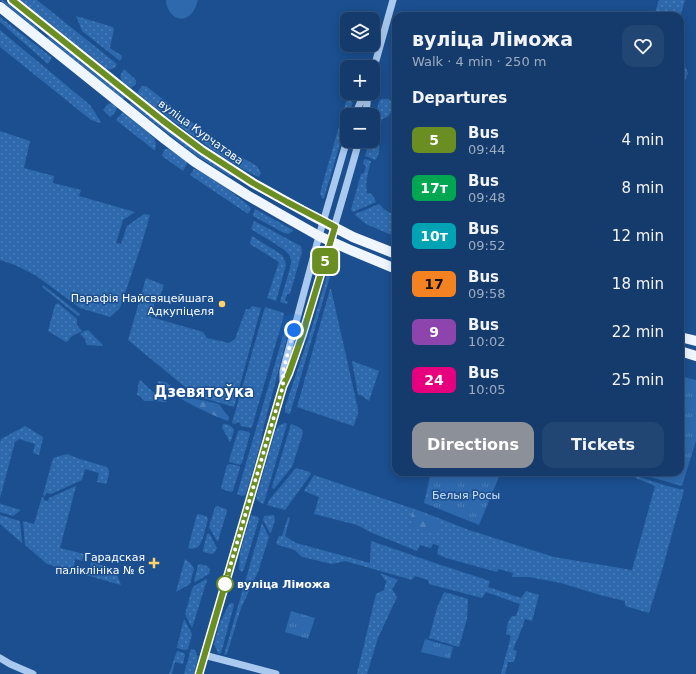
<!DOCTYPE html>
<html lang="en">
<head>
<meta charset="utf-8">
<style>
  :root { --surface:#143b6b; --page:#214673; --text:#f1f3f6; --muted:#9dadc1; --line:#33557e; --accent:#8c9099 }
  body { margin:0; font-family:"DejaVu Sans",sans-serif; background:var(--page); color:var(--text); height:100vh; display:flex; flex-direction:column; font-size:15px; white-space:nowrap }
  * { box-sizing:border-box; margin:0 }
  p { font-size:13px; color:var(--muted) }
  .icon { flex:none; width:22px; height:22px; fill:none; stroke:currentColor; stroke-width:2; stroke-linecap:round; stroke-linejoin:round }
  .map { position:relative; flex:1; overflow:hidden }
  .drawer { position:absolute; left:392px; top:12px; width:292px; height:464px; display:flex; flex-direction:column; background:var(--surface); border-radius:12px; box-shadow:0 2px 10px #0003,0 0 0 1px var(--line) }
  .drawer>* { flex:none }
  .badge { padding:0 8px; border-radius:6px; font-size:14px; line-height:26px }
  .tools { position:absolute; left:340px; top:12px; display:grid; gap:8px }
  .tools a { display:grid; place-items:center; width:40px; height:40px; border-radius:8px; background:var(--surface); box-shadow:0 2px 10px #0003,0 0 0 1px var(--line); font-size:20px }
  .you { position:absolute; width:20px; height:20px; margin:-10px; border:3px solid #fff; border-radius:50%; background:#1a73e8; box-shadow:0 0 0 6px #1a73e833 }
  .map>.badge { position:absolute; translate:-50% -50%; box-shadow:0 0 0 2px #fff }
  h2 { padding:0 20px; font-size:15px; line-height:36px }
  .round { display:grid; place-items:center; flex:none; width:42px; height:42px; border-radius:12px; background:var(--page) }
  .head { display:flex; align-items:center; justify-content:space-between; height:68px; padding:0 20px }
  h1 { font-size:19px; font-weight:800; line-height:30px }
  .primary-button { display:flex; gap:8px; margin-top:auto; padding:8px 20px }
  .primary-button a { flex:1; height:46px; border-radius:12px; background:var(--accent); color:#fff; font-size:16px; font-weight:800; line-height:46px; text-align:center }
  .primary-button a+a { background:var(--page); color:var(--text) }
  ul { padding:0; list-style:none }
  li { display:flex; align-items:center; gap:12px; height:48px; padding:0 20px }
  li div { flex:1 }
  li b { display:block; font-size:15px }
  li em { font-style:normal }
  li .badge { min-width:44px; font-weight:700; text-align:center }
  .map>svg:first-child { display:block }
  .grass { fill:url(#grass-dots) }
  .forest { fill:url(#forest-firs) }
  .park { fill:url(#park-tufts) }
  .pitch { fill:#2e69ad }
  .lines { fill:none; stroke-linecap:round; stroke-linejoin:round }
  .minor { stroke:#a9c9ee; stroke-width:7 }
  .major { stroke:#f0f6ff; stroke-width:10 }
  .line-casing { stroke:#fff; stroke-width:9 }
  .line { stroke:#6b8e23; stroke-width:6 }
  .walk { stroke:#fff; stroke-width:4; stroke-dasharray:0 7.2 }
  .poi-dot { fill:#ffd166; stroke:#1b4f8f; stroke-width:1.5 }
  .stop-dot { fill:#fff; stroke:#6b8e23; stroke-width:2 }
  .labels { text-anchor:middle; stroke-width:3; stroke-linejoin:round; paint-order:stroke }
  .street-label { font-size:11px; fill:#fff; stroke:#1b4f8f }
  .poi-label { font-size:11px; fill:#fff; stroke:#1b4f8f; text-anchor:end }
  .park-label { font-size:11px; fill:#cfe3fa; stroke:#1b4f8f }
  .stop-label { font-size:11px; font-weight:bold; fill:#fff; stroke:#1b4f8f; text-anchor:start }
  .district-label { font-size:15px; font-weight:bold; fill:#fff; stroke:#1b4f8f }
</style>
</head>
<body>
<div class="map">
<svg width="696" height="674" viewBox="0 0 696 674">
  <defs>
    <pattern id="grass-dots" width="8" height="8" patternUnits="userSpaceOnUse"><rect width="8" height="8" fill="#2e69ad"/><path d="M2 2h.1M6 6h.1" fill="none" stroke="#4d80b9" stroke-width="1.8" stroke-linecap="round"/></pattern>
    <pattern id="forest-firs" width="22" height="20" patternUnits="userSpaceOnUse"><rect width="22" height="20" fill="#2e69ad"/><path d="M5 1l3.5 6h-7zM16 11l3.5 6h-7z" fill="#4d80b9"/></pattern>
    <pattern id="park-tufts" width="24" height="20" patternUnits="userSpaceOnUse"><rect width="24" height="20" fill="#2e69ad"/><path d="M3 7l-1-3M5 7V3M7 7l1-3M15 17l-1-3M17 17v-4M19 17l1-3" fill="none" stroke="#4d80b9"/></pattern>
  </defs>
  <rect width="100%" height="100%" fill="#1b4f8f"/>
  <path class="grass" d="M0 0H3L39 29 37 30Z
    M20 0H37L117 64C115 69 112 70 107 69Z
    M659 0H685L680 17V16H654Z
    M76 16 113 27 114 30 110 47 111 49 121 55 122 57 120 61 82 31Z
    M0 17 51 57V59L48 64 0 22Z
    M0 30 90 105 101 122 100 123 91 120 0 47Z
    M48 36 125 97 123 99 47 38Z
    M680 55 688 73 682 87 680 86Z
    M124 69 136 80V84L131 88C123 82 116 80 124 69Z
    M142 86H146L203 131 241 157 257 166 261 173 259 177C243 170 231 162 216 152 189 134 163 113 137 93Z
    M382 99H389L393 104C390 113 392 116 382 119L375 142 376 143 379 145C380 149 379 156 375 160L365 156 369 141H373V125L379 102 380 100Z
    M347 100 353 102 349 115H347V120L324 198 323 199 322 198 320 193 346 102Z
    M131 102 199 154 232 175 231 177 197 156 130 104Z
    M111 103 117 107C116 111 114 115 110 117L103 110 108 104Z
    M123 112C129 118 152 134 155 140 156 143 156 147 155 150H154L116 120Z
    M0 131 30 141 24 168 54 176 53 183 81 190 79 196 135 212 123 220 116 243 121 244 127 226 144 214 150 215 141 246 120 308 110 317 80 308 35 275 15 265 0 260Z
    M166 149H169L186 161 187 164 183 171 162 156 164 150Z
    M365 159 371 161C368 172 365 182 367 193L372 194 376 202 353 212 351 210 361 174 364 173 366 166 363 164 364 160Z
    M194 169 198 170 229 190 249 206 251 208 248 214 190 175Z
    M379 204 385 210 396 216V237L366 224 355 215V214Z
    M255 209 293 230V231L288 234 284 233 253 216Z
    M254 221 301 246 302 252 290 294H287L285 301 288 302 287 304 280 302 290 268C291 263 292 259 289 255 285 248 260 235 251 229Z
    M252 236 282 255 285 261 286 265 276 301 267 298 279 262 250 244Z
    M331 264 333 266 290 414H289L285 412V407L312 327 330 265Z
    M146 278 164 285 160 296 155 301 151 317 203 332 207 338 229 343 235 339 246 309H250L252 306 261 308 234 407 196 396 128 340Z
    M43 285 80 314V315L78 316 42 287Z
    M330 289H331L358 409V413L354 425 353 426 297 407Z
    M58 303 77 319V325L82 331C76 335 72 334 68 341L66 342 48 331 55 305Z
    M265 307 284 313V315L252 427 251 428 241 426 240 423 238 422 235 424 232 423Z
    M287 322 288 323 286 342 262 433 261 442 247 490 245 495 242 496 237 494Z
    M88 330 103 345 102 346 87 345 85 339 80 334 84 331Z
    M352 361 379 371 369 401 361 395H358Z
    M140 380 153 392 167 401 166 402 154 401H144L141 397 137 395 139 381Z
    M286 423 287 424 264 503 263 504C259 502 258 501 256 498L275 432C278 426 279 424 286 423Z
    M223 424C227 424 233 426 234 430L231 441 230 442 229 441 227 436 222 428Z
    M291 424C296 426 302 427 303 433L292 467 274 489H273L272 487Z
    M25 426 43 437V438L39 455 33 453 35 444 19 439 15 442 0 498V442L1 439Z
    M240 430 249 432 250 434 242 463 240 465 230 462 229 460 238 431Z
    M67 454 80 459 107 467C111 472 108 478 106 484L97 482 99 473 85 469 82 480 51 494 46 493 45 496 43 495 53 458Z
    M230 464 240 466V468L233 491 231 492 222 489 221 488 227 465Z
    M296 468 310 472 311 474 285 510 267 505 269 500Z
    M604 472H624L667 486 684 490 661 574 649 613 625 606V601L600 595 561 583 529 577H512L513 573 498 569 497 572 446 558 437 554 439 546 433 544 431 548 420 545 417 551 370 532 357 525 314 514 319 497 304 491 314 475 423 512 469 530 554 557 632 570 655 486 624 473 612 475Z
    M76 486 60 548 84 554 82 561 75 559 74 567 89 571 91 562 115 569 121 585 47 564 25 545 23 521 34 524 42 497 44 498V500L48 501 49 498Z
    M0 503 1 504 21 510 13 516 0 512Z
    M217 506 226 509 227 511 218 541H217L209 527 215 507Z
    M197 514 206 516 208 519C206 525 203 543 198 547 195 549 191 549 188 548Z
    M0 515 20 521 22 543 0 524Z
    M251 515 258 517 259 519 244 569 242 572 239 570 240 552Z
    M274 515 275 520 271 533H270L263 520 264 516Z
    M288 517 290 518 285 536 296 543 370 563 371 541 435 563 490 581 488 587 521 598 526 591 539 595 532 621 525 619C522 630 517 639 513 650L517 651 514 662H508L505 674H501L511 636 506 634 508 622 512 616H516L520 604 486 592 482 598 429 584 428 580 415 576 412 580 345 561 332 564 302 557 295 550 278 545 276 543 279 536H282Z
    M262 523 269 537 258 572 241 608 227 654 224 655Z
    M209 533 217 548 215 552 212 554 203 552V550L207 534Z
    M185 559 190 563 194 568 190 584 176 592Z
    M200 564 207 566 210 569 209 574 195 582 194 581 198 565Z
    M380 573 398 580 392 589 397 597 378 638 367 674H357L376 594 384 590 386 581Z
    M206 579 207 580 192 628 185 614 192 589 194 586Z
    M444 592 468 599 467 619 459 647 429 638 437 608Z
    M231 603H233L234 605 221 653 219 654 218 653 214 644 219 625 229 604Z
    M184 619 191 632 192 634 188 649 184 650 177 648V647Z
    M191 649 195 650 198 657 194 674H184Z
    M177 651 184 653 185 655 183 664 175 662 172 674H169Z"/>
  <path class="forest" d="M159 381 166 382 173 388 189 398 207 401 219 404 224 411 229 417 228 421C216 417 205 411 194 406 181 399 168 392 157 382Z
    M413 510 439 520 442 527 430 533 413 527 411 516Z"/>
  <path class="park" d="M680 376 696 380V441L682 486 633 472H680Z
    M431 472H501L479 525 424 503Z
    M291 611 315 618 308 639 285 632Z
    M425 639 453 647 450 659 421 652Z"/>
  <path class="pitch" d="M166 0H198C196 5 195 11 190 15 179 25 166 13 166 0Z"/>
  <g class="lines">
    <path class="minor" d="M373 71 393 0
      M355 115 360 103 366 93
      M365 115 367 104 368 93
      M283 382V371L319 236 347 140
      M204 655 276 674
      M0 658 10 664 33 674
      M199 674 283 386C298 353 308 317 318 282 332 235 346 188 359 141"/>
    <path class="major" d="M12 0 172 128 202 150 253 183 309 214 353 237 396 254
      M0 7 166 140 195 162 247 195 280 214 319 236 348 249 396 269
      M680 337 696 341
      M680 351 696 356"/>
  </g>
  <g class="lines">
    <defs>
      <path id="line" d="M12 0 162 120 202 150 253 183 287 202 335 227 303 333 289 373 283 386 199 674"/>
    </defs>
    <use href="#line" class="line-casing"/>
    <use href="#line" class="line"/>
    <path class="walk" d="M225 584 283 386V371L294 330"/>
  </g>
  <g class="poi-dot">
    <circle cx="222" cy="304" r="4"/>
    <path d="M152 557h4v4h4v4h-4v4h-4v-4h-4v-4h4z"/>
  </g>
  <circle class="stop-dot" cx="225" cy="584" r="8"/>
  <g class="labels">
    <g class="street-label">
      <text transform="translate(201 132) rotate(36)" y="4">вуліца Курчатава</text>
    </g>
    <g class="poi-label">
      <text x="214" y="302">Парафія Найсвяцейшага<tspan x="214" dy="13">Адкупіцеля</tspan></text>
      <text x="145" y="561">Гарадская<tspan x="145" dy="13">паліклініка № 6</tspan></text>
    </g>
    <g class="park-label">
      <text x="466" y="499">Белыя Росы</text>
    </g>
    <g class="stop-label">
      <text x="237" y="588">вуліца Ліможа</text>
    </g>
    <g class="district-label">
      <text x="204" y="397">Дзевятоўка</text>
    </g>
  </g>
</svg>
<div class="tools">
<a><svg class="icon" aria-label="layers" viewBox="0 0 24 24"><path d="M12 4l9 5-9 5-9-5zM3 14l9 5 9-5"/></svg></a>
<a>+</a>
<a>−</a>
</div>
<div class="you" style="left:294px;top:330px"></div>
<b class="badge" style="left:325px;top:261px;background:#6b8e23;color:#fff">5</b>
<section class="drawer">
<div class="head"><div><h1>вуліца Ліможа</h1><p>Walk · 4 min · 250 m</p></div><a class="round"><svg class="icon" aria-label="heart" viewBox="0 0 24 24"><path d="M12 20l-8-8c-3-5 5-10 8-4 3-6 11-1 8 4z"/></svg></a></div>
<h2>Departures</h2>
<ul>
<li><span class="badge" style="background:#6b8e23;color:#fff">5</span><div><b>Bus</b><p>09:44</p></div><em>4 min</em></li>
<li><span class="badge" style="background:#00a651;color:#fff">17т</span><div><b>Bus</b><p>09:48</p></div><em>8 min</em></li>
<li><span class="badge" style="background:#00a3b4;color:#fff">10т</span><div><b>Bus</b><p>09:52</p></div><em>12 min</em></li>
<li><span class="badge" style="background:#f58220;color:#111">17</span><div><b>Bus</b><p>09:58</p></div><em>18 min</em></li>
<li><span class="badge" style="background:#8e44ad;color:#fff">9</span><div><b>Bus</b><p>10:02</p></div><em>22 min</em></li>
<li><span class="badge" style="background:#e6007e;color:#fff">24</span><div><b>Bus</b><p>10:05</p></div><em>25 min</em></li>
</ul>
<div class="primary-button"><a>Directions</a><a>Tickets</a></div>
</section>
</div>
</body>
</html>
